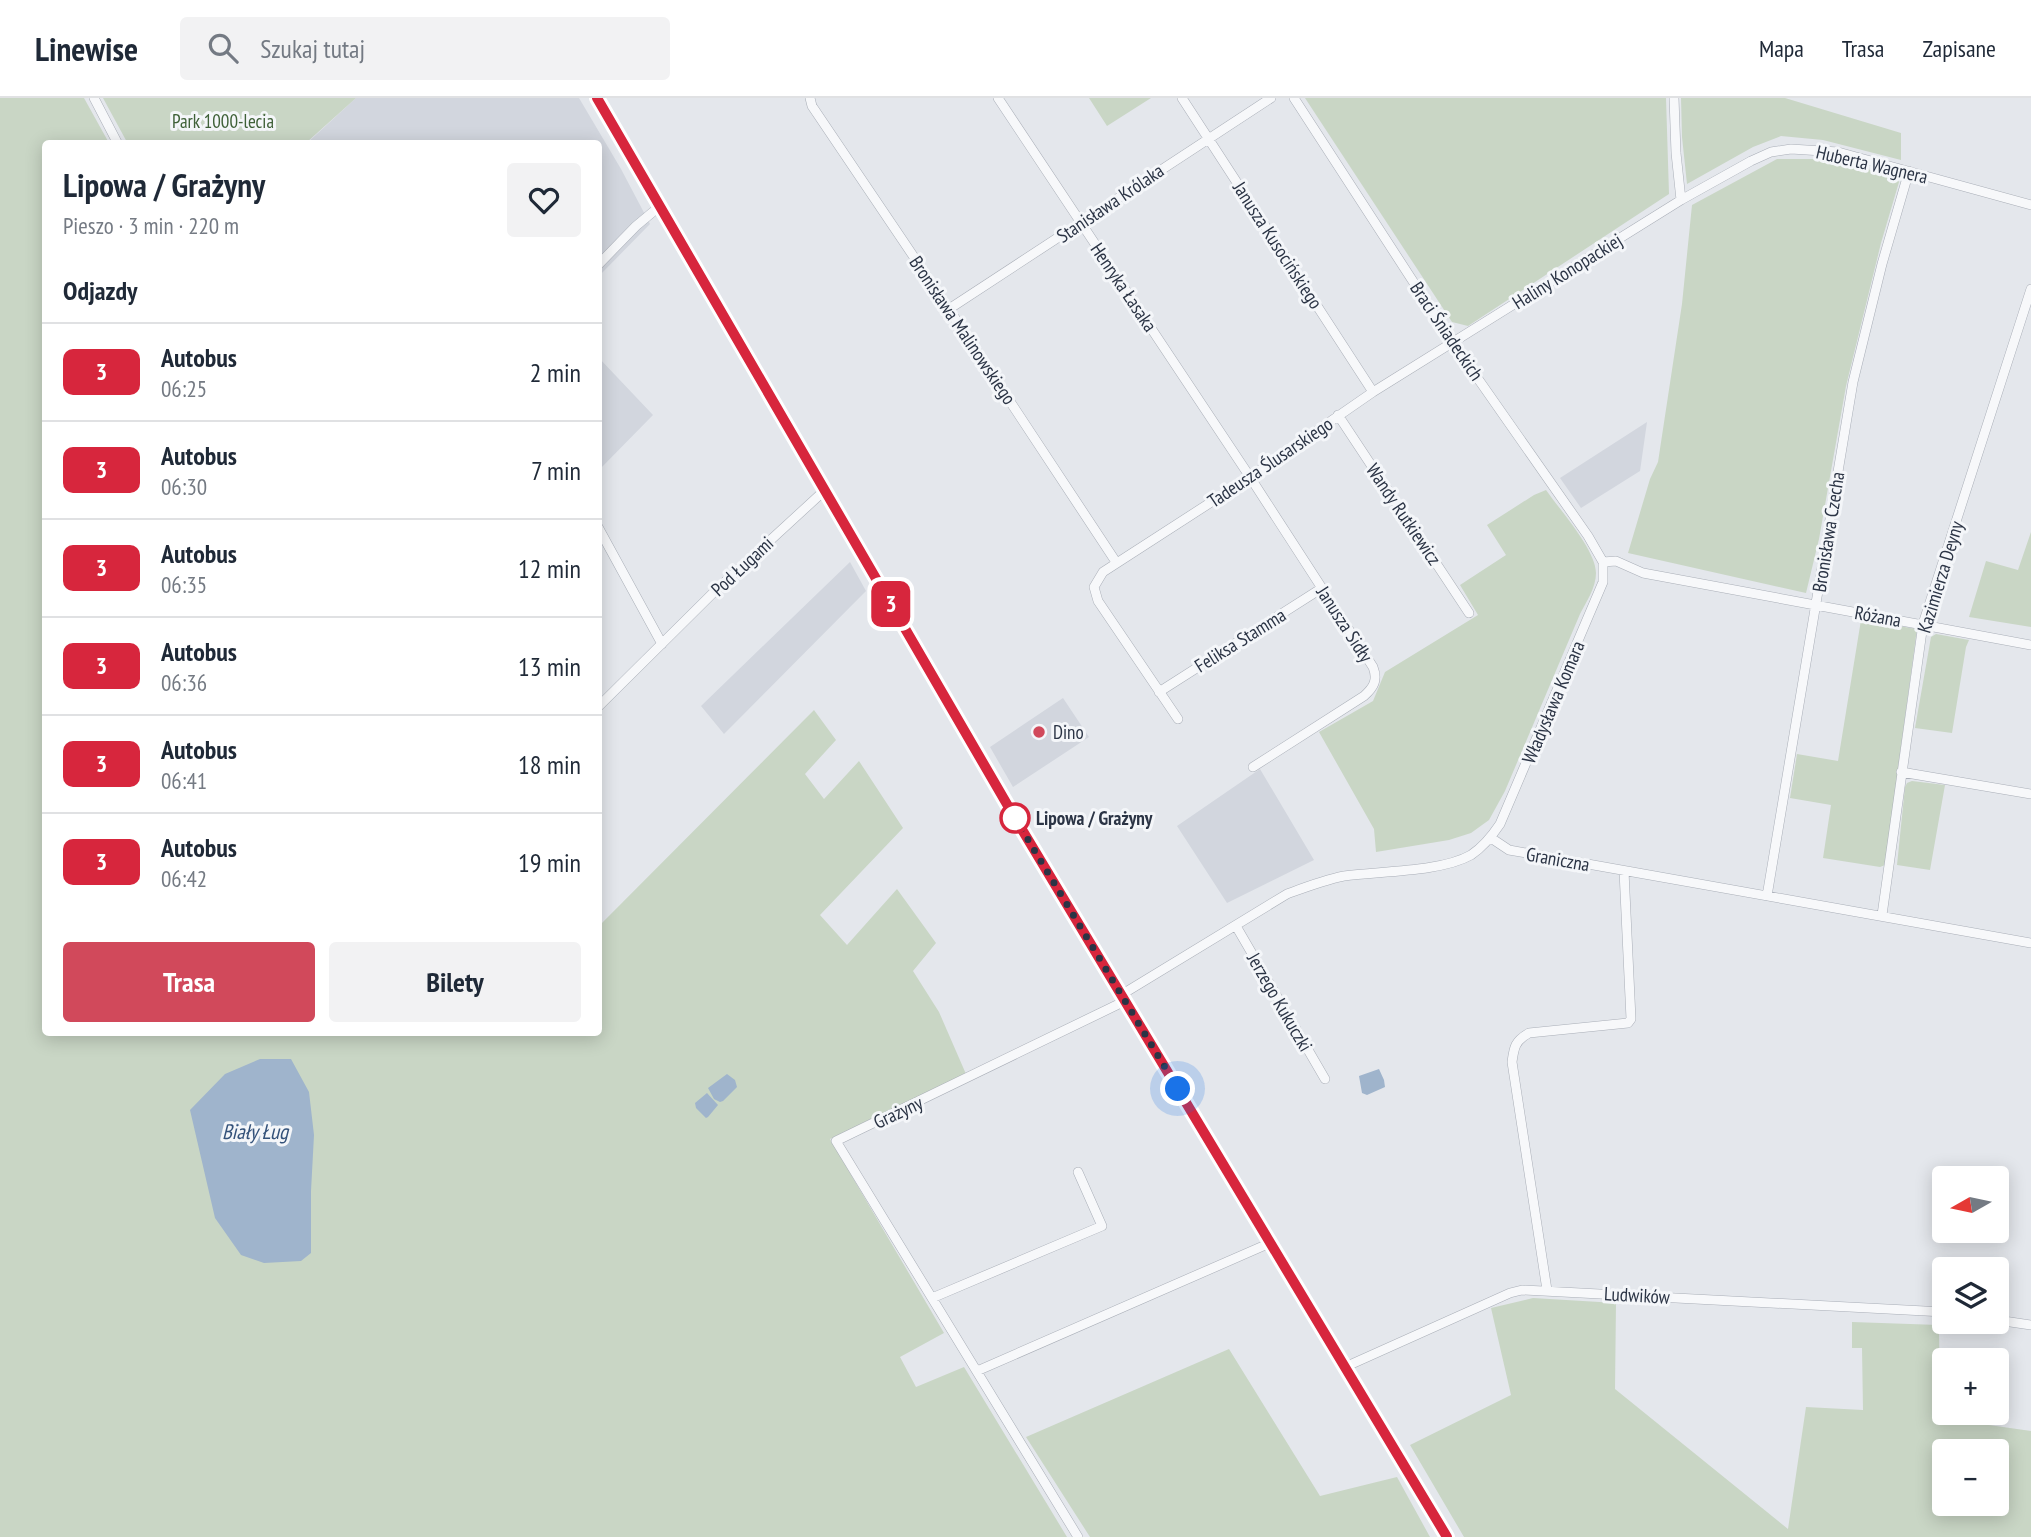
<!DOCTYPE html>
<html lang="pl">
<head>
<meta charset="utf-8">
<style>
  :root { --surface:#fff; --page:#f2f2f3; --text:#1f2937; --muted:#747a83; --line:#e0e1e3; --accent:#d1495b }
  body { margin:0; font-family:"PT Sans Narrow",sans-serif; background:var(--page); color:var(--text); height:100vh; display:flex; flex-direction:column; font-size:26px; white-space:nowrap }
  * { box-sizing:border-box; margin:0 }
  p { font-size:23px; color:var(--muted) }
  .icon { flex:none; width:38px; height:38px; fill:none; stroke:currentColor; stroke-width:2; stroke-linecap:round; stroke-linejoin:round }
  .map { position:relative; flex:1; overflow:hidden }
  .panel { position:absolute; left:42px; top:42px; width:560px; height:896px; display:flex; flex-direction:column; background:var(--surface); border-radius:7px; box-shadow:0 4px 18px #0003 }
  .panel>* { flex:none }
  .badge { padding:0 14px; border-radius:10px; font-size:24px; line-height:46px }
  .needle { width:46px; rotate:261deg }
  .fabs { position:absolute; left:1932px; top:1068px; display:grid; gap:14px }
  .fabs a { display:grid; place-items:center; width:77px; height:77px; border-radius:7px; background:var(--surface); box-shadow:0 4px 18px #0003; font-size:35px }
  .you { position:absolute; width:35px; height:35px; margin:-18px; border:5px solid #fff; border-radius:50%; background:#1a73e8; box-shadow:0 0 0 10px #1a73e833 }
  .map>.badge { position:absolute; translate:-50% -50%; box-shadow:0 0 0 4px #fff }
  h2 { padding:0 21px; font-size:26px; line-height:63px }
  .round { display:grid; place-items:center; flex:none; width:74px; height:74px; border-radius:7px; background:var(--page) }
  .headline { display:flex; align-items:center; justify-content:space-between; height:119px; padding:0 21px }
  h1 { font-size:33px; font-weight:700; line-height:52px }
  .button { display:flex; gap:14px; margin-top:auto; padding:14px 21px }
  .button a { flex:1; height:80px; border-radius:7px; background:var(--accent); color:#fff; font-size:28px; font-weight:700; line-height:80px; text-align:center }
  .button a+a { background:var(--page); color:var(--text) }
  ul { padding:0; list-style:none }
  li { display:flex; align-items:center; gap:21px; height:98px; padding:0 21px; border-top:2px solid var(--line) }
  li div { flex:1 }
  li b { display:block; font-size:26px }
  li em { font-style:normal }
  li .badge { min-width:77px; font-weight:700; text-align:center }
  header { display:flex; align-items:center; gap:42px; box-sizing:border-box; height:98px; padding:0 35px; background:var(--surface); border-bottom:2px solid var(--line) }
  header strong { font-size:33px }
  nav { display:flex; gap:38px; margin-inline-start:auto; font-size:24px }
  .search { width:490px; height:63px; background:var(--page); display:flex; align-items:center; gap:18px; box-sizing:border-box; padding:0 24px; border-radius:7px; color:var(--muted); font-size:26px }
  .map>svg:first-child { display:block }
  .built { fill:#d2d6de }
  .green { fill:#c9d6c5; fill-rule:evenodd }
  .water { fill:#9fb4cc }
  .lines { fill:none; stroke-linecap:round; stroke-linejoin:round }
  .minor-casing { stroke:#a9aeb7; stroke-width:10 }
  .secondary-casing { stroke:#a9aeb7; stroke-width:14 }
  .minor { stroke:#f7f8fa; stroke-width:9 }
  .secondary { stroke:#fff; stroke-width:12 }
  .line-casing { stroke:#fff; stroke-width:16 }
  .line { stroke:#d7263d; stroke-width:10 }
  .walk { stroke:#2b3445; stroke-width:7; stroke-dasharray:0 12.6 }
  .poi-dot { fill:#d1495b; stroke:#f4f6f9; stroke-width:2.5 }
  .stop-dot { fill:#fff; stroke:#d7263d; stroke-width:3.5 }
  .labels { text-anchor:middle; stroke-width:6; stroke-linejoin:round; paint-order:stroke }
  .park-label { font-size:19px; fill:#3f6138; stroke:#f4f6f9 }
  .street-label { font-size:19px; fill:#2b3445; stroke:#f4f6f9 }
  .poi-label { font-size:19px; fill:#2b3445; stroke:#f4f6f9; text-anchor:start }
  .stop-label { font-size:19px; font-weight:bold; fill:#2b3445; stroke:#f4f6f9; text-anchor:start }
  .water-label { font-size:21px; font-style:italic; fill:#34527a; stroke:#f4f6f9 }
</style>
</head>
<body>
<header>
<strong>Linewise</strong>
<div class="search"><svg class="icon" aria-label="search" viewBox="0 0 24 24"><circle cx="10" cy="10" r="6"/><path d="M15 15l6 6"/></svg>Szukaj tutaj</div>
<nav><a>Mapa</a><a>Trasa</a><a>Zapisane</a></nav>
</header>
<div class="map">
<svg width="2031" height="1439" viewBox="0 0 2031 1439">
  <rect width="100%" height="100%" fill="#e4e7ec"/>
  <path class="built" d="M356 0H579L621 71 650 126 599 178 598 46H306Z
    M599 260 653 317 599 372Z
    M1647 324 1640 373 1581 410 1560 380Z
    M850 464 866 493 724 636 701 608Z
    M1063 600 1089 639 1013 689 990 649Z
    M1260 671 1314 762 1227 805 1177 728Z"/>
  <path class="green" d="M0 0H84L109 45 46 46V934H598L599 828 814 612 836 642 805 676 824 701 859 663 903 730 820 817 847 847 897 791 936 845 913 873 939 914 966 976 830 1041 944 1235 900 1259 916 1289 964 1269 1067 1439H0Z
    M103 0H356L306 45 128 46Z
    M1089 0H1151L1107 28Z
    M1305 0H1666L1669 96 1468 228 1452 224Z
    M1681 0H1785L1901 35V62L1823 42 1781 38 1753 49 1687 86 1682 39Z
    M1777 61H1831L1896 79 1899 84 1881 145 1846 288 1819 441 1806 495 1628 455 1650 381 1658 364 1682 206 1692 107Z
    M1546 392C1560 412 1596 452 1596 475 1596 490 1586 504 1580 516L1505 693 1489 722 1471 735 1449 742 1376 754 1374 731 1319 634 1373 603 1385 574 1478 517 1460 487 1506 457 1487 427 1534 397Z
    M2031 434V529L1969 519 1986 463 2018 472Z
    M1861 522 1917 531 1885 767 1880 769 1823 760 1831 707 1790 700 1797 656 1838 663Z
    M1936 536 1969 542 1966 549 1952 635 1915 630 1931 539Z
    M1912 683 1945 687 1930 772 1897 767 1905 689 1907 685Z
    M1533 1200 1616 1205 1615 1291 1788 1431 1806 1309 1863 1312 1862 1250H1852V1224L1939 1227 1940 1320 2031 1333V1439H1464L1410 1347 1511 1297 1491 1210ZM1944 1353H1997V1405H1944Z
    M1229 1251 1320 1398 1397 1379 1430 1439H1090L1026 1339Z"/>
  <path class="water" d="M260 961H291L309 994 314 1037 311 1093V1155L301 1163 264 1165 241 1157 215 1120 190 1012 225 976Z
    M1379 971 1384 982 1385 989 1367 997 1362 995 1359 978Z
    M727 976 735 982 737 989 723 1003 720 1004 714 1001 708 990Z
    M707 995 718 1007 708 1019 706 1020 696 1010 695 1005Z"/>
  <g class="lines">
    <defs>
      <path id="minor" d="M94 0 118 46
        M810 0 812 8 949 211 1116 464
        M998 0 1250 379 1373 569C1378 582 1374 589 1364 598L1253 669
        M1182 0 1373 294
        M1674 0 1676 55 1681 102
        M598 167 636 128 660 108
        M949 211 1271 0
        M1338 317 1469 515
        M598 429 662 546
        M1603 464 1616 463 1643 475 2031 547
        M1159 594 1322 490
        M598 609 714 494 825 392
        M1178 621 1098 503 1094 489 1103 474 1250 379 1373 294 1681 102 1751 63 1771 54 1791 51 1838 54 2031 107
        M1901 674 2031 696
        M1491 740 1509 752 2031 845
        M1767 798 1853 284 1882 166 1909 73
        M1882 817 1923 526 2031 191
        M1236 828 1325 981
        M1121 897 1287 796C1306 789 1324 782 1344 778 1380 773 1441 774 1471 757 1483 749 1492 738 1500 726L1603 484V464L1588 438 1453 245 1294 0
        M1547 1192 1512 964C1514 949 1515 943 1529 935L1628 925 1631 921 1624 773
        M932 1200 1102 1128 1078 1074
        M1997 1222 2031 1227
        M1345 1269 1510 1195 1522 1192 1944 1214
        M977 1273 1270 1145
        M1078 1439 836 1043 1125 903"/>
      <path id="secondary" d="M597 0 1015 720 1447 1439"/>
    </defs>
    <use href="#minor" class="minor-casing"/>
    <use href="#secondary" class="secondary-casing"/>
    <use href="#minor" class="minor"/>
    <use href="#secondary" class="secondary"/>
  </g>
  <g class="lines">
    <defs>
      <path id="line" d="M597 0 1015 720 1447 1439"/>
    </defs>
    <use href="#line" class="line-casing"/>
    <use href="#line" class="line"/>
    <path class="walk" d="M1015 720 1178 991"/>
  </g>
  <circle class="poi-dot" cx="1039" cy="634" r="7"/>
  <circle class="stop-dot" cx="1015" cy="720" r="14"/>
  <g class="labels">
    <g class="park-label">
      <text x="223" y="30">Park 1000-lecia</text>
    </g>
    <g class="street-label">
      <text transform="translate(1872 66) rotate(13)" y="7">Huberta Wagnera</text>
      <text transform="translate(1110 105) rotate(-34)" y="7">Stanisława Królaka</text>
      <text transform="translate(1278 147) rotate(57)" y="7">Janusza Kusocińskiego</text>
      <text transform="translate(1567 173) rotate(-32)" y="7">Haliny Konopackiej</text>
      <text transform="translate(1124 189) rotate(56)" y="7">Henryka Łasaka</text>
      <text transform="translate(963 232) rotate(56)" y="7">Bronisława Malinowskiego</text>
      <text transform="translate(1447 233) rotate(56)" y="7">Braci Śniadeckich</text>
      <text transform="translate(1270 364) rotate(-34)" y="7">Tadeusza Ślusarskiego</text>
      <text transform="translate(1404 416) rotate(56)" y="7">Wandy Rutkiewicz</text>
      <text transform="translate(1828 434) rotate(-81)" y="7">Bronisława Czecha</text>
      <text transform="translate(742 468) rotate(-43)" y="7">Pod Ługami</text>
      <text transform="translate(1940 479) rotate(-73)" y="7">Kazimierza Deyny</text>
      <text transform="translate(1878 518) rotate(10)" y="7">Różana</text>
      <text transform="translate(1345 526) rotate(57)" y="7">Janusza Sidły</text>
      <text transform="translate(1240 542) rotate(-32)" y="7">Feliksa Stamma</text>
      <text transform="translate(1553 604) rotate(-67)" y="7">Władysława Komara</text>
      <text transform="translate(1558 761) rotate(10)" y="7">Graniczna</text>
      <text transform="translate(1280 904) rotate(60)" y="7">Jerzego Kukuczki</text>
      <text transform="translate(898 1014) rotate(-25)" y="7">Grażyny</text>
      <text transform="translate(1637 1197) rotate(3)" y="7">Ludwików</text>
    </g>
    <g class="poi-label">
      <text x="1053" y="641">Dino</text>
    </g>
    <g class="stop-label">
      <text x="1036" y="727">Lipowa / Grażyny</text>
    </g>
    <g class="water-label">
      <text x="255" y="1041">Biały Ług</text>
    </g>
  </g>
</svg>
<div class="fabs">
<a><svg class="needle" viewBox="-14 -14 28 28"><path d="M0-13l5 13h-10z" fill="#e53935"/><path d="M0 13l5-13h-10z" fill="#747a83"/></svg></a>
<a><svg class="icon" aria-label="layers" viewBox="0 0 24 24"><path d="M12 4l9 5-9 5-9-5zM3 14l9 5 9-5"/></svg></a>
<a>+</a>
<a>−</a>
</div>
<div class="you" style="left:1178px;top:991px"></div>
<b class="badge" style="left:891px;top:506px;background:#d7263d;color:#fff">3</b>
<section class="panel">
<div class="headline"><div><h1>Lipowa / Grażyny</h1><p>Pieszo · 3 min · 220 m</p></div><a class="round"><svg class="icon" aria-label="heart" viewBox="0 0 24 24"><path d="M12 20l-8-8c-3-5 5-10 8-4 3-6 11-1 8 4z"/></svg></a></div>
<h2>Odjazdy</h2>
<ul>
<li><span class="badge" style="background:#d7263d;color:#fff">3</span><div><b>Autobus</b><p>06:25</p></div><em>2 min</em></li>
<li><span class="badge" style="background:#d7263d;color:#fff">3</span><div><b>Autobus</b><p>06:30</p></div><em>7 min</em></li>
<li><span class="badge" style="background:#d7263d;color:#fff">3</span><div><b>Autobus</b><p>06:35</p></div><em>12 min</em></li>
<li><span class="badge" style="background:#d7263d;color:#fff">3</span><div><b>Autobus</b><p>06:36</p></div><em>13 min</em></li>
<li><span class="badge" style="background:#d7263d;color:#fff">3</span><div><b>Autobus</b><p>06:41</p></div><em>18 min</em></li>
<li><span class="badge" style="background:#d7263d;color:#fff">3</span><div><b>Autobus</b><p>06:42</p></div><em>19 min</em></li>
</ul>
<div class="button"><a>Trasa</a><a>Bilety</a></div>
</section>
</div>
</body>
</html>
